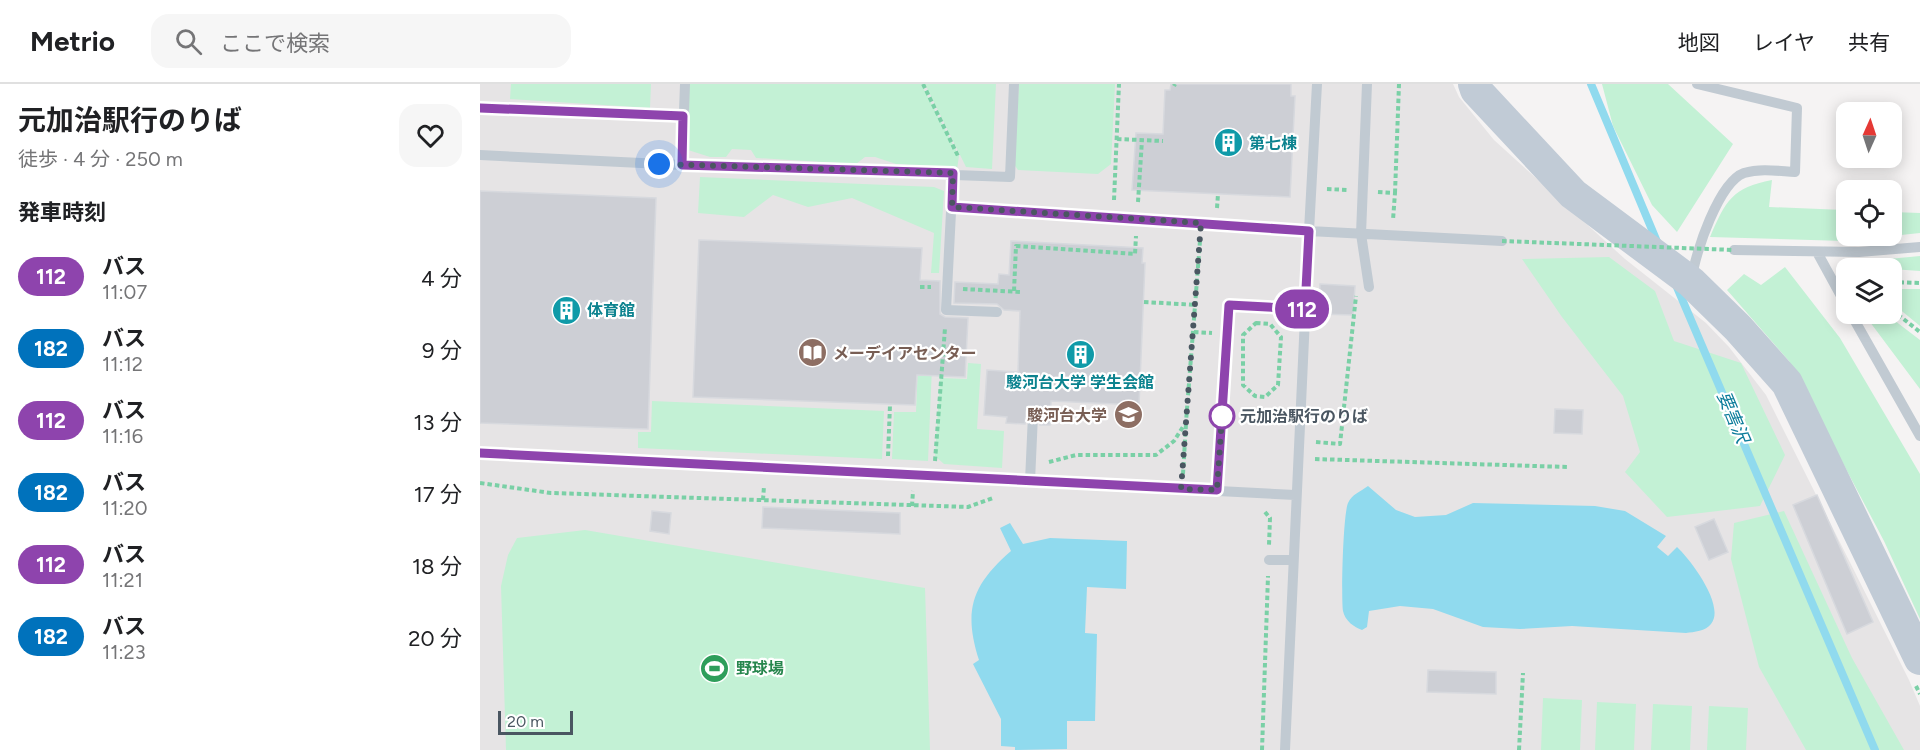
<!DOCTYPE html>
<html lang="ja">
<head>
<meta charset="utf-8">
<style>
  :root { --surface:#fff; --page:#f6f6f6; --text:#202124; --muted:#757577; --line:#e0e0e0 }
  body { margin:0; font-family:Figtree,"Noto Sans JP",sans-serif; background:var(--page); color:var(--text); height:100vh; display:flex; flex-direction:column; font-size:22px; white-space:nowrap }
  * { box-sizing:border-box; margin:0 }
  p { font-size:20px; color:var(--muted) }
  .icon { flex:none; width:33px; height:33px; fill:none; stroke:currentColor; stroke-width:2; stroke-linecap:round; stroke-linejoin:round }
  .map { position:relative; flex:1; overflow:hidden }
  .panel { display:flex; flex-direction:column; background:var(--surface); width:480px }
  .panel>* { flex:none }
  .badge { padding:0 12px; border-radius:20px; font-size:21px; line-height:39px }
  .needle { width:39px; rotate:3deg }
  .controls { position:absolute; left:1356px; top:18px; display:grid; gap:12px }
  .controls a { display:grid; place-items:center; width:66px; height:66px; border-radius:12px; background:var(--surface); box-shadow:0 3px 15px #0003; font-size:30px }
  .scale { position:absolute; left:18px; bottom:15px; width:75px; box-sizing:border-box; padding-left:6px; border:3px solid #4a5661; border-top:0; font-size:16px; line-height:21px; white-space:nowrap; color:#4a5661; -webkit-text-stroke:4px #fff; paint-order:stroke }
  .you { position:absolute; width:30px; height:30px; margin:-15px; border:4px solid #fff; border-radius:50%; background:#1a73e8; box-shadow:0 0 0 9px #1a73e833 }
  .map>.badge { position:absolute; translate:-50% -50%; box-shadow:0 0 0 3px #fff }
  h2 { padding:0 18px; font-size:22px; line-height:54px }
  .round { display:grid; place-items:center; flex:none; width:63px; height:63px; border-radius:18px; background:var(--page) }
  .overview { display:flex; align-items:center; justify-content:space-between; height:102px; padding:0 18px }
  h1 { font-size:28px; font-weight:700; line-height:45px }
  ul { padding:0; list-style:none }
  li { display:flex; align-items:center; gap:18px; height:72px; padding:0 18px }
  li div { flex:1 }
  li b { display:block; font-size:22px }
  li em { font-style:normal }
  li .badge { min-width:66px; font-weight:700; text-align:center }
  header { display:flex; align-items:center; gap:36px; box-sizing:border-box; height:84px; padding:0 30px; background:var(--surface); border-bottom:2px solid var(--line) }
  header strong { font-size:28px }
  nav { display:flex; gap:33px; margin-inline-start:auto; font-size:21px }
  .search { width:420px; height:54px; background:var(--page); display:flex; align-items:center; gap:15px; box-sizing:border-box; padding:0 21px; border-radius:18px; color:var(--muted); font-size:22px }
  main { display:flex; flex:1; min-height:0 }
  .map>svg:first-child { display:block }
  .education { fill:#e6e4e5 }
  .green { fill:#c3f1d5 }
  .water { fill:#90daee }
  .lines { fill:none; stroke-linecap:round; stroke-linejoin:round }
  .stream { stroke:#90daee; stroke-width:8 }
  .building { fill:#cdcfd5; stroke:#d7d9de; stroke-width:1.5 }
  .path { stroke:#7ad0a6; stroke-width:4; stroke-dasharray:4.5 3; stroke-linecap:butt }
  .lane { stroke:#c1cad2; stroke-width:10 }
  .secondary { stroke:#c1cbd6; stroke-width:32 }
  .path-bridge { stroke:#7ad0a6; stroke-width:4; stroke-dasharray:4.5 3; stroke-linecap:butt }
  .line-casing { stroke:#fff; stroke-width:14 }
  .line { stroke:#8e44ad; stroke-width:9 }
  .walk { stroke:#4a5661; stroke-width:6; stroke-dasharray:0 10.8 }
  .stop-dot { fill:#fff; stroke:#8e44ad; stroke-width:3 }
  .labels { text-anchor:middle; stroke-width:4.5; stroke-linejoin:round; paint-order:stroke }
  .culture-label { font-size:16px; font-weight:bold; fill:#0d838f; stroke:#fff; text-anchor:start }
  .education-label { font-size:16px; font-weight:bold; fill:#785e54; stroke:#fff; text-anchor:start }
  .stop-label { font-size:16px; font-weight:bold; fill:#4a5661; stroke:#fff; text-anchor:start }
  .leisure-label { font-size:16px; font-weight:bold; fill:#27864d; stroke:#fff; text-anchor:start }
  .water-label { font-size:18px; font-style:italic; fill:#0c7c9b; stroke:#fff }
</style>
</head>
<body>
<header>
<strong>Metrio</strong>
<div class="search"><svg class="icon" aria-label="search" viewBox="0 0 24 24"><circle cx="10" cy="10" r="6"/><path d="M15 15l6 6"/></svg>ここで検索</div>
<nav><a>地図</a><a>レイヤ</a><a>共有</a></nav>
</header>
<main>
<section class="panel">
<div class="overview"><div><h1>元加治駅行のりば</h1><p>徒歩 · 4 分 · 250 m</p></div><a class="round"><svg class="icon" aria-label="heart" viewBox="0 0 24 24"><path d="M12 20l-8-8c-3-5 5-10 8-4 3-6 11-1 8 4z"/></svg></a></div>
<h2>発車時刻</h2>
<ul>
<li><span class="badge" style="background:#8e44ad;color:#fff">112</span><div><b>バス</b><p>11:07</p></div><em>4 分</em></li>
<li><span class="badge" style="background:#0072bc;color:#fff">182</span><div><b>バス</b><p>11:12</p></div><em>9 分</em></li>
<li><span class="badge" style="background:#8e44ad;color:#fff">112</span><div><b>バス</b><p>11:16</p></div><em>13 分</em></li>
<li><span class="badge" style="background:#0072bc;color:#fff">182</span><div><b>バス</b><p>11:20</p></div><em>17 分</em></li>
<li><span class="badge" style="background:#8e44ad;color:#fff">112</span><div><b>バス</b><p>11:21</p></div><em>18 分</em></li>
<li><span class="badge" style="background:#0072bc;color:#fff">182</span><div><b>バス</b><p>11:23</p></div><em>20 分</em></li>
</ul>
</section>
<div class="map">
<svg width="1440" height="666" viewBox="0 0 1440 666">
  <rect width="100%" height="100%" fill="#f5f3f3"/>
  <path class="education" d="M0 0H973L979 13 1014 56 1145 175 1226 239 1249 263 1286 311 1429 596 1440 622V666H0Z"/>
  <path class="green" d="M31 0H171L170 24 30 15Z
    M209 0H441L479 72 477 85 416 80 395 73H385L376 80 276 74 271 66 252 65 246 73H230L208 66 206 57Z
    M445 0H516L512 85 486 83Z
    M539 0H635L631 80 618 90 538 86 534 80Z
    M1122 0H1188L1253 60 1197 148 1172 121 1133 42Z
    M220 93 454 103 464 107 459 189H451L454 149 372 114 328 123 293 111 264 133 218 129Z
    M1292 96 1289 123 1364 126V157L1230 153C1246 116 1252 104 1292 96Z
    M1412 128 1440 129V149L1383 155V152H1412Z
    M1440 172V187L1397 184 1398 176Z
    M1129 173 1175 207 1194 257 1261 279 1305 371 1280 422 1187 433 1145 388 1160 368 1143 312 1082 233 1042 175Z
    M1305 183 1360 254 1440 390V535L1404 457 1309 277 1247 206 1264 190 1281 201Z
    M1412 205H1440V242L1412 219Z
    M1384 230H1406L1440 256V305Z
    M439 259H453L448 377 412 375 414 328H436Z
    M488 279 501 280 497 345 524 347 522 384 464 380 455 372 460 294 487 295Z
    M172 317 404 327 402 375 158 364V348H171Z
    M1304 427 1372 574 1424 666H1326L1279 583 1251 475 1254 439Z
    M105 446 445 504 450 666H26L21 502 28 471 37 454Z
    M1063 614 1102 616 1100 666H1061Z
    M1117 618 1156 620 1154 666H1115Z
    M1173 620 1212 622 1210 666H1171Z
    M1229 622 1268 624 1266 666H1227Z"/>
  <path class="water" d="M888 402 916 426 935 433 966 431 993 419 1115 422 1145 427 1186 452 1177 463 1188 472 1197 463C1210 475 1246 522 1231 540 1226 547 1214 548 1206 549L1092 542 1040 545 1003 543 953 525 920 522 889 527 887 543 882 546C874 543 865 537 863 527 861 513 863 431 868 419 872 410 880 408 888 402Z
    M530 439 543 460 570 454 647 457 646 505 607 503 605 549 617 550 615 637H587V665L535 666V663L521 662V635L493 580 499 576C483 526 492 501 531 467L520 444Z"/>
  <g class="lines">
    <path class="stream" d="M1111 0 1178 160
      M1196 201 1395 666"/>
  </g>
  <path class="building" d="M691 0H811V12H815L810 113 652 106 656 49 683 50 685 6H690Z
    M0 107 176 114 168 345 0 339Z
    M219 156 442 164 440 196 460 197V230L465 233 488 234 485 293 437 291 435 321 213 313Z
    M531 157 663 164 662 179H665L659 321 571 317 570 341H560V328L554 324 546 327 545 340 526 339 527 333 504 331 507 286 538 288 540 227 524 226 517 220 474 219 475 198 518 200 519 190 529 191Z
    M840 200 875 202 873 231 839 230Z
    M1075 325 1103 326 1102 350 1074 349Z
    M1337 411 1393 538 1367 550 1313 421Z
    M283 423 420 429V450L282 444Z
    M172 427 191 429 189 450 170 447Z
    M1234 435 1248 468 1229 476 1215 443Z
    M948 586 1016 588V610L947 608Z"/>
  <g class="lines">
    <path class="path" d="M443 0 478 72
      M694 2 695 0
      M637 55 683 57
      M847 105 867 106
      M898 108 915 109 913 136
      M915 109 919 0
      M634 116 639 0
      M658 118 662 56
      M737 124 738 110
      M1412 198 1440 199
      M440 203H451
      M483 205 541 208
      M534 207 536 162 655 170 656 152
      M664 218 717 221
      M1412 226 1440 248
      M776 239 790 240 801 253 798 301 785 313 775 312 763 301V251Z
      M714 248 732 249
      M836 358 860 360 876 212
      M408 372 410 321
      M835 375 1087 383
      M455 377 465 244
      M569 378 596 371H676L694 357 706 338 720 157
      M703 390 706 340
      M0 399 71 409 488 423 513 414
      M283 416 284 402
      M432 422 433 407
      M785 428 790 434 789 461
      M1436 602 1440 610
      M782 666 788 492
      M1039 666 1043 589"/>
    <path class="lane" d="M837 0 829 147 1022 157
      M887 0 881 150 889 203
      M0 24 203 32
      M0 71 202 81 205 0
      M202 81 530 93 534 0
      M473 89 466 226 517 228
      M472 123 829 147 805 666
      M1254 166 1379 168 1440 163
      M1337 168 1366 221
      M1212 194C1215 169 1239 98 1264 89 1281 84 1298 87 1315 88L1317 24 1217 0
      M1371 230 1440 352
      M0 369 815 411
      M550 397 553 331
      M737 407 749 221 825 225
      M789 476H813"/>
    <path class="secondary" d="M994 0 996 6 1093 110 1211 198 1258 244 1307 299 1440 575"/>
    <path class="path-bridge" d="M1022 157 1254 166"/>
  </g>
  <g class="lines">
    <defs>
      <path id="line" d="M0 24 203 32 202 81 473 89 472 123 829 147 825 225 749 221 737 406 0 369"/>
    </defs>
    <use href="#line" class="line-casing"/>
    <use href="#line" class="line"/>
    <path class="walk" d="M179 80 473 89 472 123 721 139 701 405 737 406 742 332"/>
  </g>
  <defs>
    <symbol id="building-disc" viewBox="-11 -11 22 22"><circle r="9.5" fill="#0f9aa8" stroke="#fff"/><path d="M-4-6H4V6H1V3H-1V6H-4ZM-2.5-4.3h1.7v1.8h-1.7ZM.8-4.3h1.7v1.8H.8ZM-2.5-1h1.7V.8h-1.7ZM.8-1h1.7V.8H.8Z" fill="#fff"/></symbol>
    <symbol id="library-disc" viewBox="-11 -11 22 22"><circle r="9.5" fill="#8d6e63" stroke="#fff"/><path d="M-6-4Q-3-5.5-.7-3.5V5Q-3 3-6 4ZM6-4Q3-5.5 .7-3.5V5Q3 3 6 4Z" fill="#fff"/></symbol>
    <symbol id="university-disc" viewBox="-11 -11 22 22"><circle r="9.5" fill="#8d6e63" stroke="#fff"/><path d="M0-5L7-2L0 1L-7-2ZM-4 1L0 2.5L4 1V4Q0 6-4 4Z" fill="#fff"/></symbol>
    <symbol id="stadium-disc" viewBox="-11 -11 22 22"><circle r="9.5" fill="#2e9e5b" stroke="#fff"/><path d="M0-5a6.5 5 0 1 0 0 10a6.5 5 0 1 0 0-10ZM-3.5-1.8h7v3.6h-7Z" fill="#fff"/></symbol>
  </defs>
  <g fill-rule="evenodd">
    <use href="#building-disc" x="732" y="42" width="33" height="33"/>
    <use href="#building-disc" x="70" y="210" width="33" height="33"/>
    <use href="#library-disc" x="316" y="252" width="33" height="33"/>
    <use href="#building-disc" x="584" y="254" width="33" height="33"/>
    <use href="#university-disc" x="632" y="314" width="33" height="33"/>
    <use href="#stadium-disc" x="218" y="568" width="33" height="33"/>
  </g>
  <circle class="stop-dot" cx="742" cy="332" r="12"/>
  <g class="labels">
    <g class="culture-label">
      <text x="769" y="65">第七棟</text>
      <text x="107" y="232">体育館</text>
      <text x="600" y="304" text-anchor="middle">駿河台大学 学生会館</text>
    </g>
    <g class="education-label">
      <text x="353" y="275">メーデイアセンター</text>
      <text x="627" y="337" text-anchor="end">駿河台大学</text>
    </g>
    <g class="stop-label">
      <text x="760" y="338">元加治駅行のりば</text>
    </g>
    <g class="leisure-label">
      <text x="256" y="590">野球場</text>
    </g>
    <g class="water-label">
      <text transform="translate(1253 333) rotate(67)" y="6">要害沢</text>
    </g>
  </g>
</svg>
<div class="controls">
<a><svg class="needle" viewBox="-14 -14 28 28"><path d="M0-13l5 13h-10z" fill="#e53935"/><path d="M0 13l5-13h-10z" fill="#757577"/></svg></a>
<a><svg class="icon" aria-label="locate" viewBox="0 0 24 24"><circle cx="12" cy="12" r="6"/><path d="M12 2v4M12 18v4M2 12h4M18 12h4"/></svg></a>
<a><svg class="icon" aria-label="layers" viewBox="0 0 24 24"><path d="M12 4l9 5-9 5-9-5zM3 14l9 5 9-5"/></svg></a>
</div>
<div class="scale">20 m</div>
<div class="you" style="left:179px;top:80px"></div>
<b class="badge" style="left:822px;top:225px;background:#8e44ad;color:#fff">112</b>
</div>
</main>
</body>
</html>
